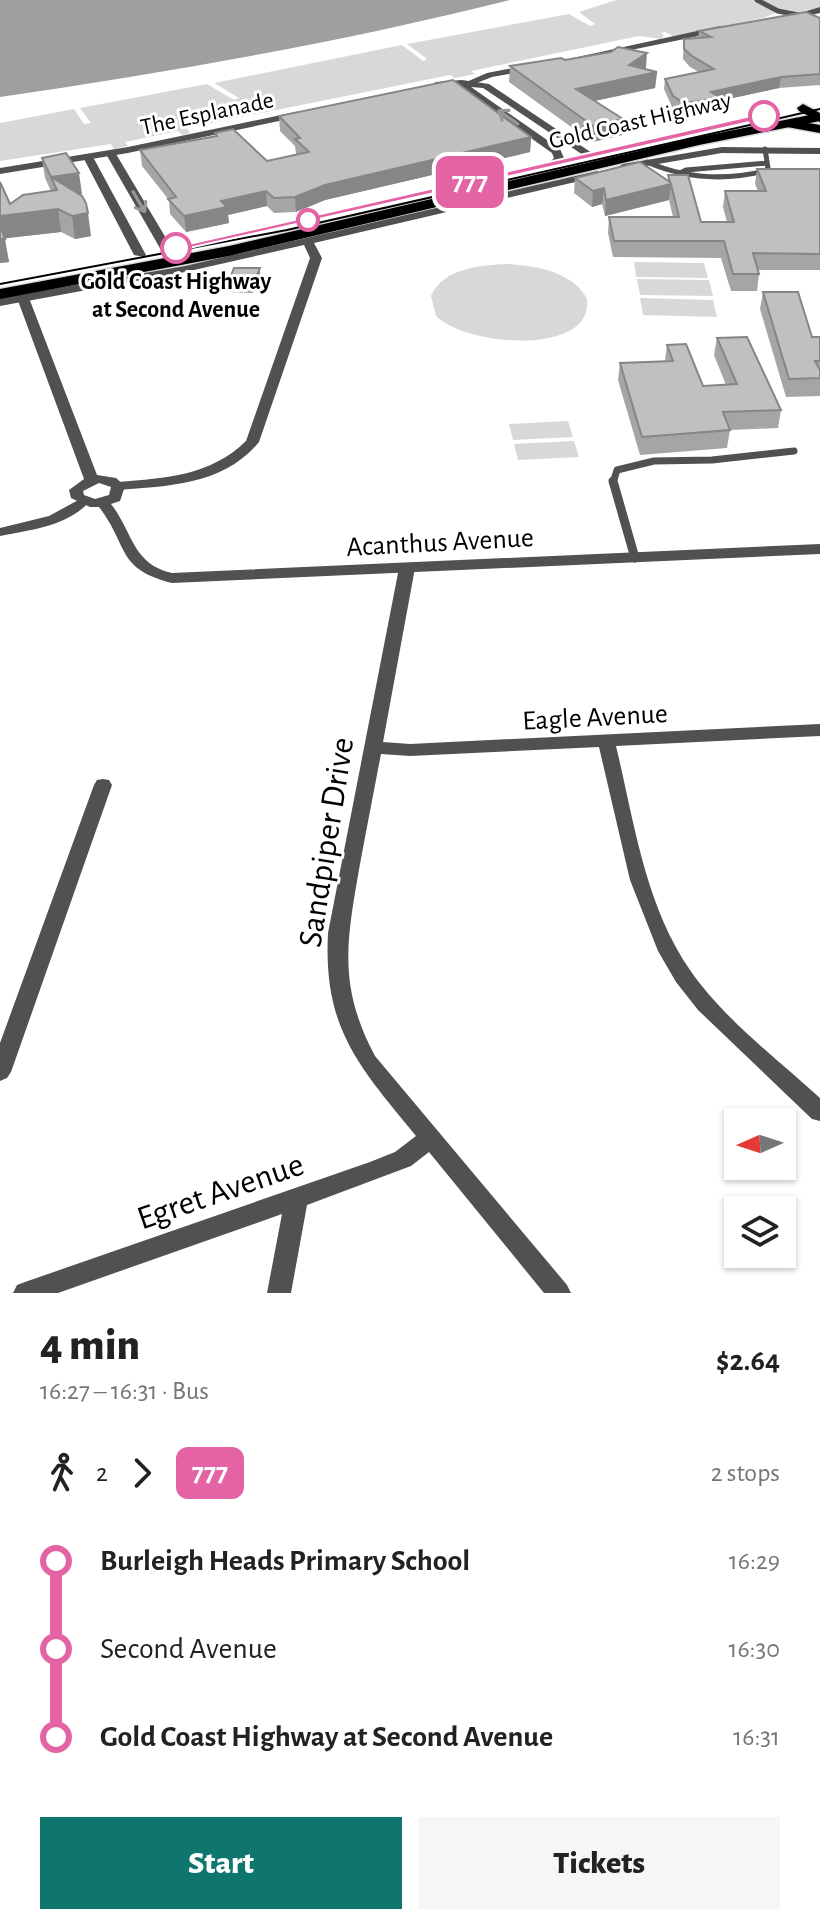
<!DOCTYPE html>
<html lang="en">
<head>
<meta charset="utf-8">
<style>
  :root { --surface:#fff; --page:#f6f6f6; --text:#222; --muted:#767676; --accent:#0f766e }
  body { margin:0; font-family:"Alegreya Sans",sans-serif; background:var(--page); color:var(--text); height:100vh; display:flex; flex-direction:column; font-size:30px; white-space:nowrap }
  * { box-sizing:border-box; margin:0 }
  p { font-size:26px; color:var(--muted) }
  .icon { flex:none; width:44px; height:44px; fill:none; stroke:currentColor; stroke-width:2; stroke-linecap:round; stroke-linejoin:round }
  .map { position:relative; height:1293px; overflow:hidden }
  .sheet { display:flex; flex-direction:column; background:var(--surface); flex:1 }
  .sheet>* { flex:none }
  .badge { padding:0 16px; border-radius:12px; font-size:28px; line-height:52px }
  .needle { width:52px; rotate:267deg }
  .fabs { position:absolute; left:724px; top:1108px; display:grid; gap:16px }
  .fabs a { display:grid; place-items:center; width:72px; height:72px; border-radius:0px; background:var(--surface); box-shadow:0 2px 6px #0004; font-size:40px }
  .map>.badge { position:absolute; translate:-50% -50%; box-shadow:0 0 0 4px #fff }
  .legs { display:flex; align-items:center; gap:12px; height:88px; padding:0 40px; font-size:26px }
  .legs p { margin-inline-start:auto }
  .headline { display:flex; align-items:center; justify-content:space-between; height:136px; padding:0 40px }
  h1 { font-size:44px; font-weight:800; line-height:60px }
  .action { display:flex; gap:16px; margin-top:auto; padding:16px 40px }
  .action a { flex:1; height:92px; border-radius:0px; background:var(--accent); color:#fff; font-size:32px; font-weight:800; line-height:92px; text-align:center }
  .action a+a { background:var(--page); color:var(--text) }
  ul { padding:0 40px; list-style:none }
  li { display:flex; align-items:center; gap:28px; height:88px; font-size:30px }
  li i { display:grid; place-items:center; width:12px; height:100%; margin:0 10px; background:currentColor }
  li i::after { content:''; width:20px; height:20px; margin:-10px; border:6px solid; border-radius:50%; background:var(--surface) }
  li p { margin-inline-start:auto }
  li:first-child i { background:linear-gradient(#0000 50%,currentColor 0) }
  li:last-child i { background:linear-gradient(currentColor 50%,#0000 0) }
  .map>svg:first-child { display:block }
  .green { fill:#d8d8d8 }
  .water { fill:#9f9f9f }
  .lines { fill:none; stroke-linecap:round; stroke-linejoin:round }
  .primary-casing { stroke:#dbdbdb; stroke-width:3 }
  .trunk-casing { stroke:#dbdbdb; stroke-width:3 }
  .service-far2 { stroke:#515151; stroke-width:5 }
  .service-far1 { stroke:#515151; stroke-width:7 }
  .service { stroke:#515151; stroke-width:9 }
  .minor { fill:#515151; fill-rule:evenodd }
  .tertiary { fill:#515151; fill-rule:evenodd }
  .primary { fill:#000; fill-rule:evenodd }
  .trunk { fill:#000; fill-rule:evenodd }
  .tram { stroke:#000; stroke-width:2 }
  .wall { fill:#a5a5a5 }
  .shaded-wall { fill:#868686 }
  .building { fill:#c0c0c0; stroke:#868686; stroke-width:2 }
  .oneway { stroke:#979797 }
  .line-1 { fill:#e463a4; stroke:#fff; stroke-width:2 }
  .stop-1-dot { fill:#fff; stroke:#e463a4; stroke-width:4 }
  .labels { text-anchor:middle; stroke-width:6; stroke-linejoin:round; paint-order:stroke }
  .far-street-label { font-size:24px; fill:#000; stroke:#fff }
  .far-stop-label { font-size:24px; font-weight:bold; fill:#000; stroke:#fff }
  .street-label { font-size:28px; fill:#000; stroke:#fff }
  .near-street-label { font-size:34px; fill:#000; stroke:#fff }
</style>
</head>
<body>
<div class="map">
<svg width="820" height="1293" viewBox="0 0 820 1293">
  <rect width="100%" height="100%" fill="#fff"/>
  <path class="green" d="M616 0H820V7L796 13 783 10 763 18 673 36 665 32 661 33 664 36 661 39 639 36 471 71 475 74 455 78 450 75 187 128 190 133 182 135 178 131 125 142 128 146 114 149 111 144 0 161V123L74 109 84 124 91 123 80 108 207 84 234 100 239 98 214 83 402 45 423 61 427 59 407 44 569 14 590 26 595 24 579 12Z
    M634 262 704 263 708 278 636 277Z
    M508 264C535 266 573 271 587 299 594 356 467 347 436 316L431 296C443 268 481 265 508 264Z
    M637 279 709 280 713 296 640 295Z
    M640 298 713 300 717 317 643 315Z
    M568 421 573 437 513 440 509 424Z
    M574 441 579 457 518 460 514 444Z"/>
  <path class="water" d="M0 0H510C343 42 171 72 0 97Z"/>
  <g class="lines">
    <defs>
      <path id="primary" d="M803 104 820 113V122L799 111 797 108Z
        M791 120 820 125V133L787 127V121Z"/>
      <path id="trunk" d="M820 113V121L699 145 229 256 0 299V289L229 246 699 137Z"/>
    </defs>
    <use href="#primary" class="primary-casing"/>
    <use href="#trunk" class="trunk-casing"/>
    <path class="service-far2" d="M757 0 778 11 798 15
      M551 147 572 142
      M647 162C686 179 724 181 765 171L768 168 765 149
      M678 174 686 170 767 163"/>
    <path class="service-far1" d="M613 483 617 470 654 461 712 460 794 451"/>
    <path class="service" d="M613 481 635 558"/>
    <path class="minor" d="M820 7V13L790 20 786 17Z
      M720 26 723 27V31L578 61 573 58Z
      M528 65 531 66V70L492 77 469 86 464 83 487 73Z
      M722 147 820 148V154L722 153 623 170 618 167 623 164Z
      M107 152 116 154 173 250 171 252 161 250 106 154Z
      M84 155 93 157 146 255 144 257 134 255 83 157Z
      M597 171 602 174 601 176 314 243 322 258 259 442C224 485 169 486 118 490L111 486 118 482C166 478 210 476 246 441L310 258 304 245 185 272 0 306V298L185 266Z
      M82 498 89 502C68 526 30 530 0 536V528L49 516Z
      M407 563 415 568 383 742 410 744 820 724V736L616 746C634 821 645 905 690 970 722 1017 778 1060 820 1098V1121L812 1119 698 1010 676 982 658 951 630 880 599 747 410 756 381 754C374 790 367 827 360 864 347 939 337 985 375 1056L567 1285 571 1293H544L429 1152 411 1166 307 1205 291 1293H267L282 1214 58 1293H13L17 1285 25 1282 370 1162 395 1152 416 1136C359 1066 323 1029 328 933L399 568Z
      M103 779 109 780 112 785 11 1072 7 1078 0 1081V1043L94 785 97 780Z"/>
    <path class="tertiary" d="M462 80 489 84 595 155 586 157 483 88 471 87 560 149 564 158 558 165H550L549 163 554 158 552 153 462 89 461 86 436 88 431 85 436 82Z
      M300 111 305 114 303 116 128 153 0 174V168L128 147Z
      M23 294 29 298 97 475 116 478 125 486 120 501 111 504C133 532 132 564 172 573L820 544V554L172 583C116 569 129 546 99 507H90L71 498 69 490 84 479 17 298ZM99 483 111 487 109 495 95 499 84 495 83 491Z"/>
    <use href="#primary" class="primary"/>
    <use href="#trunk" class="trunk"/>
    <path class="tram" d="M0 284 287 230 820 109"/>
  </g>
  <path class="wall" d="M820 18V85L779 88 719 101 718 108 698 112 683 114 672 107 664 89 665 79 699 72 690 67 683 59 684 39 698 38 699 31Z
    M510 66 646 68 645 69 657 72 655 88 595 101 623 119 622 135 592 142 509 82Z
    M279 116 531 137 530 152 325 200 296 212 274 213 267 206 228 215 229 223 186 232 170 214 169 200 142 166 140 150 215 136V133L267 161 296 154 295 146 280 131Z
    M42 158 82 194H79L91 236 75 239 61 232 4 238 9 262 0 263 10 204 51 191 45 178Z
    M757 169H820V270H758L759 274 757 291H731L721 258 613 257 608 233 609 217H673L669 200 605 216 602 204 592 207 574 193 575 178 668 181V175L701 222H727L723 207 725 191H758L755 184Z
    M260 268V274L253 293 228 292 227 286Z
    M763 292 812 337H820V396L786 397 760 309Z
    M717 338 781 410 778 428 730 430 727 448 640 455 618 380 620 363 665 361 667 345 703 386 726 385 714 355Z"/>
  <path class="shaded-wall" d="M647 53 646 68 634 77 657 72 655 88 575 105 576 89 629 65Z
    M781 77 779 88 719 101 718 108 683 114 684 103 711 92Z
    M623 119 622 135 592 142 593 126Z
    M531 137 530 152 325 200 296 212 295 197 325 185Z
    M79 173 82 194 58 197 57 190 51 177Z
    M671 184 669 200 605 216 606 200Z
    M604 188 602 204 592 207 593 191Z
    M266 191 267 206 228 215 229 223 186 232 184 216 221 201Z
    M58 209 61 232 0 239V216Z
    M88 213 91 236 75 239 72 216Z
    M0 239H5L9 262 0 263Z
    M260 268V274L253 293 252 287Z"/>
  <path class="building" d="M806 12 820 18V74L781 77 711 92 719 97 699 101 684 103 673 96 665 79 714 69 692 56 684 49V39L711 37 699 31Z
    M618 47 647 53 629 65 657 72 576 89 623 119 593 126 510 66 561 58 565 60 611 52Z
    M453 80 531 137 325 185 295 197 274 198 266 191 221 201 227 207 184 216 168 199 176 197 140 150 217 136 215 133 233 129 267 161 309 152 295 139 300 138 279 116Z
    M66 153 79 173 51 177 42 158Z
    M640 162 670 182 668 175H688L701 222H734L725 191H766L757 169H820V254L753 253 759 274H733L724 241H614L609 217H679L671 184 606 200 604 188 593 191 575 178Z
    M51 177 82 196 86 203 88 213 72 216 58 209 0 216V182L10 204 23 195 57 190Z
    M0 226 5 239H0Z
    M234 268H260L252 287 227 286Z
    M763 292H798L812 337H820V361H815L820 370V378L789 379Z
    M747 337 781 410 723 412 730 430 642 437 620 363 673 361 667 345 686 344 703 386 737 384 717 338Z"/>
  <defs><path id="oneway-shaft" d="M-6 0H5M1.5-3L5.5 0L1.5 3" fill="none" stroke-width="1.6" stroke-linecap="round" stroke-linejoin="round" transform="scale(2)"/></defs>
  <g class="oneway">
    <use href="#oneway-shaft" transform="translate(508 117) rotate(-145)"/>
    <use href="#oneway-shaft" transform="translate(139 202) rotate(60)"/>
  </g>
  <path class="line-1" d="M764 113 768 118 176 251 171 248Z"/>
  <g class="stop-1-dot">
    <circle cx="764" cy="116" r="14"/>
    <circle cx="308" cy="220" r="10"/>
    <circle cx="176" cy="248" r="14"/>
  </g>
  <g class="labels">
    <g class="far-street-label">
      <text transform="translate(207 113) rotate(-12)" y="8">The Esplanade</text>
      <text transform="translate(640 120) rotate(-13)" y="8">Gold Coast Highway</text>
    </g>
    <g class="far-stop-label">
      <text x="176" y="289">Gold Coast Highway<tspan x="176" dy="28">at Second Avenue</tspan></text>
    </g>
    <g class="street-label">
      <text transform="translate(440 541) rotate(-3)" y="10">Acanthus Avenue</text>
      <text transform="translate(595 716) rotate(-3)" y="10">Eagle Avenue</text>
    </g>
    <g class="near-street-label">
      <text transform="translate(325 842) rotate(-81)" y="12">Sandpiper Drive</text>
      <text transform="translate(220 1190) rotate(-19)" y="12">Egret Avenue</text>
    </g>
  </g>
</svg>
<div class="fabs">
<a><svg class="needle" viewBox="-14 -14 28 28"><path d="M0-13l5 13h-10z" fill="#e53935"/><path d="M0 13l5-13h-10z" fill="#767676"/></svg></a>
<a><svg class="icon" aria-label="layers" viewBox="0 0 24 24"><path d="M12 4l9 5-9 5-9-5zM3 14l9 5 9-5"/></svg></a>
</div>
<b class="badge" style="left:470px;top:182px;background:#e463a4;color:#fff">777</b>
</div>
<section class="sheet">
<div class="headline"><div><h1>4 min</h1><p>16:27 – 16:31 · Bus</p></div><b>$2.64</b></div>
<div class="legs"><svg class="icon" aria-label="walk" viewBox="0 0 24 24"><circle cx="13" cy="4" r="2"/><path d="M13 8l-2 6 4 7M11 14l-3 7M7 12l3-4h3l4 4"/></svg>2<svg class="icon" aria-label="forward" viewBox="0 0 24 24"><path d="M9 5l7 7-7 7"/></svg><b class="badge" style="background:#e463a4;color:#fff">777</b><p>2 stops</p></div>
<ul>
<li><i style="color:#e463a4"></i><b>Burleigh Heads Primary School</b><p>16:29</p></li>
<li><i style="color:#e463a4"></i><span>Second Avenue</span><p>16:30</p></li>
<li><i style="color:#e463a4"></i><b>Gold Coast Highway at Second Avenue</b><p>16:31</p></li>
</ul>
<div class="action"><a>Start</a><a>Tickets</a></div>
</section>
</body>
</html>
